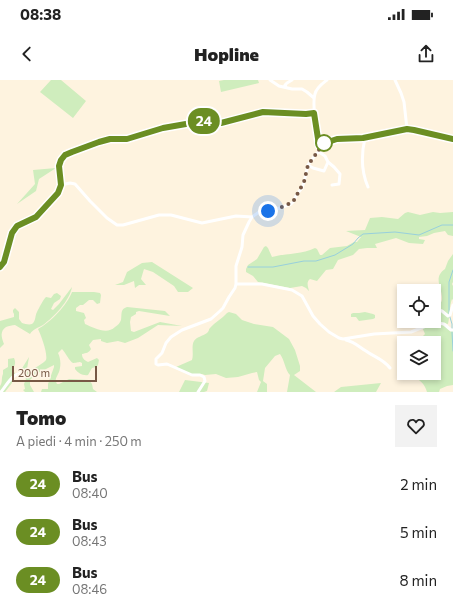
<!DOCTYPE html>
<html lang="it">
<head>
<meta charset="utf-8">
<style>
  :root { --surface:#fff; --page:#f2f2f2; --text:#222; --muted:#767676 }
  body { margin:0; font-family:Commissioner,sans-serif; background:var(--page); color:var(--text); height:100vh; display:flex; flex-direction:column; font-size:15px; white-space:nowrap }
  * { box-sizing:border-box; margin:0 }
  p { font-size:13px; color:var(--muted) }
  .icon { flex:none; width:22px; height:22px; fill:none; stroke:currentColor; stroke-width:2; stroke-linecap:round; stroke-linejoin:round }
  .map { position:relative; height:312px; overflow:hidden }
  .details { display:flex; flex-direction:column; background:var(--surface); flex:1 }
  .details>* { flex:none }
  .badge { padding:0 8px; border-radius:13px; font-size:14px; line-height:26px }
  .controls { position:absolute; left:397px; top:204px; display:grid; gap:8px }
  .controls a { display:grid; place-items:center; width:44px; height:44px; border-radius:0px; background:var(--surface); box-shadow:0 2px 6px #0003; font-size:20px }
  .scale { position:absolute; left:12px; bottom:10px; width:85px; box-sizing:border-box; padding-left:4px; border:2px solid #775845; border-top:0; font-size:11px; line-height:14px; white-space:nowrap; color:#775845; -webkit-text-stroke:3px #fff6e8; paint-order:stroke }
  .you { position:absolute; width:20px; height:20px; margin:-10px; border:3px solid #fff; border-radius:50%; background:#1a73e8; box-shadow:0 0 0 6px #1a73e833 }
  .map>.badge { position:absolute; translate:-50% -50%; box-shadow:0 0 0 2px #fff }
  .round { display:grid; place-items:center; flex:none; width:42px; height:42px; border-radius:0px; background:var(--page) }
  .head { display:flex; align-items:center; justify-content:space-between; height:68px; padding:0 16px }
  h1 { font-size:19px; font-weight:800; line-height:30px }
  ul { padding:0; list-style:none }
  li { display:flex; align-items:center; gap:12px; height:48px; padding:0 16px }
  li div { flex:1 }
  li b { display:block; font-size:15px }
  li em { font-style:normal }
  li .badge { min-width:44px; font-weight:700; text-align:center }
  .status { display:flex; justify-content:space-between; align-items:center; height:28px; padding:0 20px; background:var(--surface); direction:ltr }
  .status svg { height:11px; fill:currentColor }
  header { display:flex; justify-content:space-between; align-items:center; height:52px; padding:0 16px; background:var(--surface); font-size:18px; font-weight:800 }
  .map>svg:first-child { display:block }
  .green { fill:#cfedbd }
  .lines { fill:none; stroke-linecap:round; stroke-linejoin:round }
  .stream { stroke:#98d0dc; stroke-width:1 }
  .minor { stroke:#fff; stroke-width:3 }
  .line-casing { stroke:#fff; stroke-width:9 }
  .line { stroke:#6b8e23; stroke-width:6 }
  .walk { stroke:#775845; stroke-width:4; stroke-dasharray:0 7.2 }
  .stop-dot { fill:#fff; stroke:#6b8e23; stroke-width:2 }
</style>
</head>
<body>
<div class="status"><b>08:38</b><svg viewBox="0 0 49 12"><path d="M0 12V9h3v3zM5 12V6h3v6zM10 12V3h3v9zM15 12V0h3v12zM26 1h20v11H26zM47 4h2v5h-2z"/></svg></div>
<header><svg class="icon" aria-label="back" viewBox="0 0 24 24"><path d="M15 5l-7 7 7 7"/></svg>Hopline<svg class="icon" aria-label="share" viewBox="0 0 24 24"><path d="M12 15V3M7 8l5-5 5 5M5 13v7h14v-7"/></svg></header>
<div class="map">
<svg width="453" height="312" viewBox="0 0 453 312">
  <rect width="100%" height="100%" fill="#fef3df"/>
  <path class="green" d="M51 0H61L86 21 73 38 40 12Z
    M224 0H258L259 3 221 12 219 1Z
    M56 88 39 99 36 111 17 124 35 104 33 90Z
    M408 132 420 135 433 132 440 133 453 132V156L448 155 445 151 434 153 427 156 419 157V159L425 160 423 164 409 163 396 158 375 164 377 168H367L359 169 353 175 338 180 333 189 326 190 317 201 310 199C306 202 308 206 309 211L306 208 302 206 290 208 258 202 253 196 246 192V189L248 185 257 179 264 167 266 166 268 168 272 177C286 173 301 175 315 168L317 169 320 175H322L330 168 347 166 354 162H357L361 157 346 151 365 150 370 138 382 137 398 139 405 133Z
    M453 174V202L452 204 453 206V220L452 219C449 227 450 236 448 244L434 241V237L440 231 437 230 435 231C437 227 441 224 442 220 443 208 432 198 445 189L448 181Z
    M152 182 193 208 188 212H178L174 206 153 192 144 189 141 199 146 205H139L135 208 134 201 124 205H115L123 202 127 192 142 183Z
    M72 207C70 220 54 237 43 245 38 248 33 249 30 254L15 245C12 245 9 246 6 247 0 251 1 257 4 264L0 268V241L14 237V234L13 232V230L15 228 19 232V239L22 243C25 244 29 245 32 244 36 241 35 235 37 232 39 228 43 220 46 217L51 218 54 214 57 213 61 216 60 219 54 223 51 229 53 230 59 224Z
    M72 212H94L100 213 101 215 100 223 97 224 93 220H89L83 225H80L76 228V231L84 233 86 238 84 240 85 244C94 248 107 255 115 247 118 245 120 243 121 240 122 234 120 229 127 227L165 231 170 236 139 231 136 232V234L131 237 130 242 131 251 134 252 160 242 182 246 158 245 138 258 125 263 118 261 107 263 101 261V259L93 260 89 265 91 269C89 273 86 273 82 274 82 278 84 280 88 282L97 278 99 280 98 285 96 287 92 288 88 295C83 296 78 293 75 289V287L82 286V283L80 282C79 282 75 283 73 283 70 282 65 272 62 269L58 273C61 279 61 286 59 292 57 297 54 299 57 304H59L69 299 89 300 92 304 93 309 97 312H41L42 309H48V304L54 287V285L36 294 30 300V305L34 312H25L23 310 25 309 24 304 26 299 21 290 29 277 27 289 29 291C33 289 44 283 46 280 48 274 41 255 38 249 51 242 67 225 72 212Z
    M229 232 236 234 242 240 254 244 273 247 289 259 295 270 300 286V291L294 295 316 312H287L290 295C285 290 285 281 280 274L275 276 265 288 263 301 267 304V312H257L261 302 259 300 257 292 252 293 238 297 226 298 216 294 205 295 202 294 192 295 176 287 192 280C194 274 191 266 194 261 196 257 203 256 207 253 210 250 208 250 210 248 215 242 222 239 227 233Z
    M365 232 373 234 375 235V238L373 239 359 241 356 237H351V234L353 233H359Z
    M428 244H441L453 251V305L447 306 440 309 439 312H427C424 301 414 294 403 300L398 298 401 294 404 293H434V263H420L421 258 425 254 422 247Z
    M14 278C16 282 15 285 13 289L15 294 12 298V303L5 312H0V306C3 302 1 298 3 294V290L8 287V279Z
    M185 300 209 303 207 311 204 312H179Z
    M381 303 376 312H334L341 307Z"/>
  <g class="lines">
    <path class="stream" d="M248 187H273L304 181H316L335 175 353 164 358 158 363 154 395 152 419 155 442 145H453
      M452 249V244L449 234V202L453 190
      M452 252 453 271"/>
    <path class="minor" d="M270 0 279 6 292 9H302L307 12 314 18
      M395 0 401 13 404 22 407 49
      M286 7 285 5 287 3 292 0
      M365 58C361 75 361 91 368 107
      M319 65 337 59 363 58 407 49 414 50 453 59
      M328 82 334 87 340 94 339 104 332 105
      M308 85 313 88 324 91 328 82 325 76 319 72C318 58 311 26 315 14 316 8 323 3 327 0
      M61 105 70 103 75 104 90 121 107 138 117 145H123L159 135H171L202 143 236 136 252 137
      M0 187 4 182 15 148 19 145 36 137 58 113 61 105 59 86 61 80 65 75 72 72 99 62 110 59H127L163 48 203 41 221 43 263 31 306 34 315 33
      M236 204H262L292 210 302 216 313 236 320 244 329 252 339 258 343 259 374 254 411 252 426 246 437 243 444 244 451 250H453
      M434 233 439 230 442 231 448 236 450 235 453 225
      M346 260C355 262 359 267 366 271 374 277 383 279 390 288
      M1 312C5 307 9 300 14 296 18 293 20 294 22 290
      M198 312 205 301 204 297 200 295H192L167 284 158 285 156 284V279L162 273 166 263 171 257 182 250 211 239 220 231 223 228 229 217 235 208 236 204V186L242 167 243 155 249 142 252 137 259 132 277 129 291 124 293 122 297 114 302 108 304 102 308 85 316 74 319 72"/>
  </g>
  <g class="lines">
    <defs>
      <path id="line" d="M0 187 4 182 12 153 17 146 36 137 58 113 61 105 59 86 61 80 65 75 72 72 99 62 110 59H127L163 48 203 41 221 43 263 32 306 34 314 33 319 65 337 59 363 58 407 49 414 50 453 59"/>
    </defs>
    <use href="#line" class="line-casing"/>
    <use href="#line" class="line"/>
    <path class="walk" d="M268 131 282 127 293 122 304 102 308 85 316 74 319 72V65L328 62 324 63"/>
  </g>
  <circle class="stop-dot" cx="324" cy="63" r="8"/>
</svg>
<div class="controls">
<a><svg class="icon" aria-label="locate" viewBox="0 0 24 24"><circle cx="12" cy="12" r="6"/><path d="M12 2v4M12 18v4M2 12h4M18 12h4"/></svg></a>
<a><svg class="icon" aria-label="layers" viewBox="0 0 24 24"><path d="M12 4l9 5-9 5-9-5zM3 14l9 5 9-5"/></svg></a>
</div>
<div class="scale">200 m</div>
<div class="you" style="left:268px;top:131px"></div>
<b class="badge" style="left:204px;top:41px;background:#6b8e23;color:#fff">24</b>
</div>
<section class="details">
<div class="head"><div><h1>Tomo</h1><p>A piedi · 4 min · 250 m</p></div><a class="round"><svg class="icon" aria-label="heart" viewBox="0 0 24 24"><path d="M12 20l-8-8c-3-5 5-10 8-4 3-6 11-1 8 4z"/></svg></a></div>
<ul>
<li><span class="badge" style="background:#6b8e23;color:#fff">24</span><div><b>Bus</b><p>08:40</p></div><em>2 min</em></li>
<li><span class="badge" style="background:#6b8e23;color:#fff">24</span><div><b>Bus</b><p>08:43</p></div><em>5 min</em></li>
<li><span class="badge" style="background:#6b8e23;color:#fff">24</span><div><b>Bus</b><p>08:46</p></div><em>8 min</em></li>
</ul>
</section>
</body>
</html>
